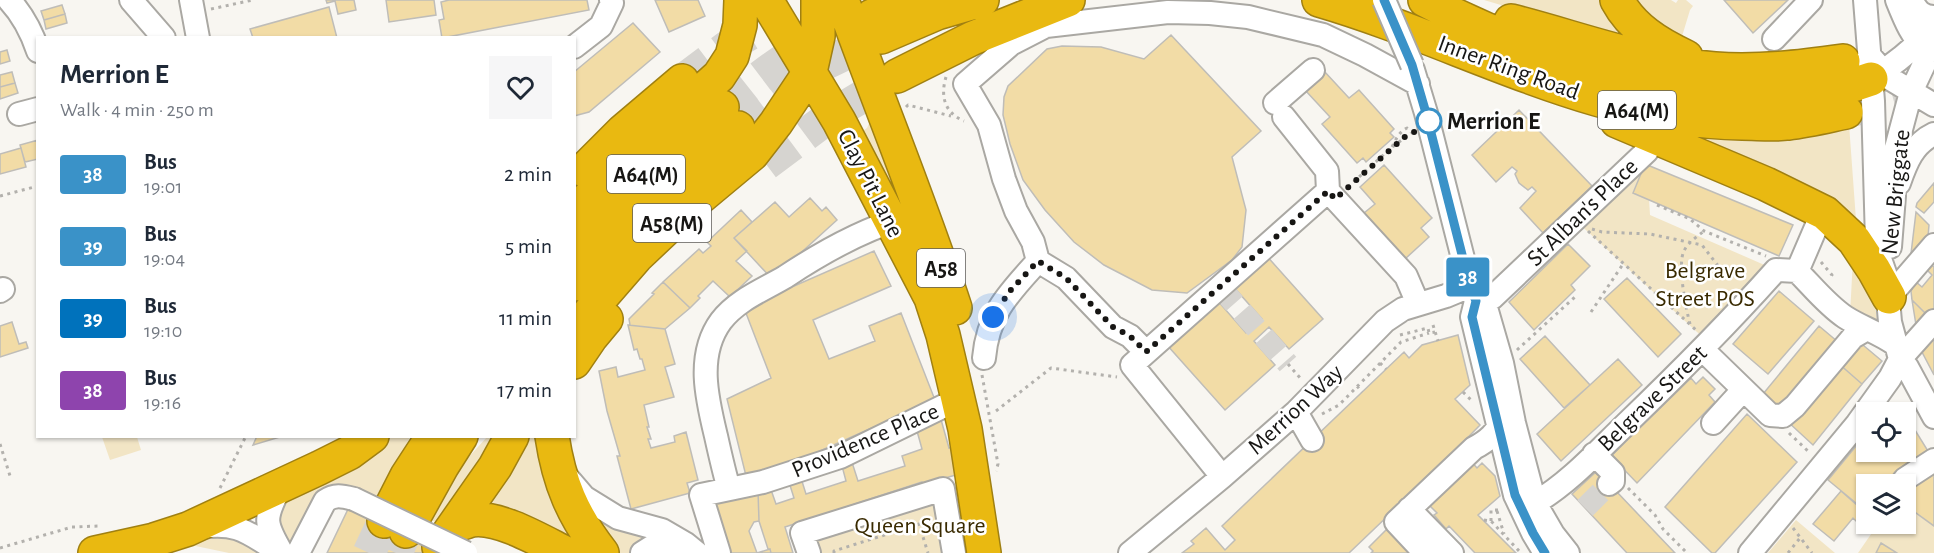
<!DOCTYPE html>
<html lang="en">
<head>
<meta charset="utf-8">
<style>
  :root { --surface:#fff; --page:#f6f6f7; --text:#1f2937; --muted:#747a83 }
  body { margin:0; font-family:"Alegreya Sans",sans-serif; background:var(--page); color:var(--text); height:100vh; display:flex; flex-direction:column; font-size:22px; white-space:nowrap }
  * { box-sizing:border-box; margin:0 }
  p { font-size:20px; color:var(--muted) }
  .icon { flex:none; width:33px; height:33px; fill:none; stroke:currentColor; stroke-width:2; stroke-linecap:round; stroke-linejoin:round }
  .map { position:relative; flex:1; overflow:hidden }
  .drawer { position:absolute; left:36px; top:36px; width:540px; height:402px; display:flex; flex-direction:column; background:var(--surface); border-radius:0px; box-shadow:0 2px 4px #0004 }
  .drawer>* { flex:none }
  .badge { padding:0 12px; border-radius:4px; font-size:21px; line-height:39px }
  .controls { position:absolute; left:1856px; top:402px; display:grid; gap:12px }
  .controls a { display:grid; place-items:center; width:60px; height:60px; border-radius:0px; background:var(--surface); box-shadow:0 2px 4px #0004; font-size:30px }
  .you { position:absolute; width:30px; height:30px; margin:-15px; border:4px solid #fff; border-radius:50%; background:#1a73e8; box-shadow:0 0 0 9px #1a73e833 }
  .map>.badge { position:absolute; translate:-50% -50%; box-shadow:0 0 0 3px #fff }
  .round { display:grid; place-items:center; flex:none; width:63px; height:63px; border-radius:0px; background:var(--page) }
  .summary { display:flex; align-items:center; justify-content:space-between; height:102px; padding:0 24px }
  h1 { font-size:28px; font-weight:700; line-height:45px }
  ul { padding:0; list-style:none }
  li { display:flex; align-items:center; gap:18px; height:72px; padding:0 24px }
  li div { flex:1 }
  li b { display:block; font-size:22px }
  li em { font-style:normal }
  li .badge { min-width:66px; font-weight:700; text-align:center }
  .map>svg:first-child { display:block }
  .green { fill:#f2e5c5 }
  .building { fill:#f2dca6; stroke:#bfbdb8; stroke-width:1.5 }
  .lines { fill:none; stroke-linecap:round; stroke-linejoin:round }
  .minor-tunnel { stroke:#d6d4d0; stroke-width:22; stroke-dasharray:22 11; stroke-linecap:butt }
  .highway-tunnel { stroke:#d6d4d0; stroke-width:33; stroke-dasharray:33 16; stroke-linecap:butt }
  .minor-casing { stroke:#aaa8a3; stroke-width:26 }
  .highway-casing { stroke:#a08012; stroke-width:36 }
  .path { stroke:#b3b1ad; stroke-width:3; stroke-dasharray:3 4.5; stroke-linecap:butt }
  .minor { stroke:#fff; stroke-width:22 }
  .highway { stroke:#e9b911; stroke-width:33 }
  .minor-bridge-casing { stroke:#aaa8a3; stroke-width:26; stroke-linecap:butt }
  .minor-bridge { stroke:#fff; stroke-width:22 }
  .line-casing { stroke:#fff; stroke-width:14 }
  .line { stroke:#3a92c8; stroke-width:9 }
  .walk { stroke:#171614; stroke-width:6; stroke-dasharray:0 10.8 }
  .stop-dot { fill:#fff; stroke:#3a92c8; stroke-width:3 }
  .labels { text-anchor:middle; stroke-width:5; stroke-linejoin:round; paint-order:stroke }
  .shield { fill:#fff; stroke:#5d5c5a; stroke-width:1.5 }
  .shield-label { font-size:22px; font-weight:bold; fill:#171614 }
  .street-label { font-size:24px; fill:#171614; stroke:#fff }
  .stop-label { font-size:24px; font-weight:bold; fill:#171614; stroke:#fff; text-anchor:start }
  .park-label { font-size:24px; fill:#392a00; stroke:#fff }
</style>
</head>
<body>
<div class="map">
<svg width="1934" height="553" viewBox="0 0 1934 553">
  <rect width="100%" height="100%" fill="#f8f6f1"/>
  <path class="green" d="M1484 0H1605L1626 37 1531 14Z
    M1623 0H1671L1676 3 1678 0H1686L1693 6 1690 10 1680 43Z
    M872 117 896 182 894 189 890 190 860 133 867 128Z
    M1849 124 1856 220 1669 129 1700 131 1744 141 1788 139Z
    M1645 164 1633 192 1649 199 1650 215 1776 270 1709 343 1575 220Z
    M1853 258 1874 298 1878 327 1850 315Z
    M102 437H137L141 450 110 460Z
    M390 437H410L375 504 345 488 291 546 283 543 274 509 279 501 386 441Z
    M487 437H498L443 525 429 519 467 459Z
    M517 437H541L588 553 474 508Z
    M943 489 954 553H809L802 533Z
    M583 504 659 536 633 553H613Z
    M1905 505 1934 526V553H1897L1881 543 1876 553H1858L1878 524H1905Z
    M1796 520 1835 553H1768Z
    M226 530 266 553H229L186 544Z"/>
  <path class="building" d="M326 0H354L356 10 338 14 335 1 327 3Z
    M386 0H434L436 15 389 22Z
    M449 0H587L589 10 442 38 439 20 444 19 441 2Z
    M655 0H698L705 16 669 32Z
    M1724 0H1788L1753 33Z
    M62 5 65 14 44 20 41 11Z
    M329 7 337 38H253L250 29Z
    M65 14 67 23 46 29 44 20Z
    M633 23 660 52 589 112 574 116V72Z
    M1171 35 1261 131 1232 157 1246 210 1242 247 1232 260 1187 293 1152 290 1104 265 1074 242 1045 210 1023 180 1010 144 1003 115 1004 97 1008 86 1047 49 1062 46 1101 47 1144 59Z
    M7 50 10 61 0 64V52Z
    M1324 71 1349 98 1359 90 1394 129 1390 133 1394 137 1366 162 1363 158 1357 163 1322 124 1330 117 1305 90Z
    M12 72 15 83 0 87V75Z
    M15 83 18 93 0 99V87Z
    M1519 110 1592 186 1543 233 1520 208 1536 191 1532 187 1528 190 1519 183 1515 174 1517 171 1512 167 1496 182 1472 155Z
    M38 140V159L25 162 20 145Z
    M21 148 26 167 0 174V154Z
    M1645 164 1793 225 1779 256 1633 193Z
    M1384 165 1432 218 1421 228 1429 237 1405 259 1364 213 1375 204 1360 187Z
    M1934 183V202L1924 213 1916 207 1917 203Z
    M810 198 822 211 826 207 837 220 772 279 734 238 775 202 789 217Z
    M741 210 752 222 734 238 747 251 736 261 752 276 730 297 713 281 698 296 700 298 690 308 663 282 699 249 703 253 711 246 707 242Z
    M1916 212 1929 225 1927 248 1910 262Z
    M1568 244 1590 266 1571 285 1575 290 1534 330 1509 302Z
    M874 251 891 286 813 320 829 359 875 341 869 326 901 313 935 400 775 471 746 476 727 399 771 378 744 308Z
    M1265 254 1323 319 1289 349 1269 327 1254 341 1275 365 1225 410 1167 345 1217 300 1246 333 1262 319 1231 284Z
    M1931 264 1934 267V309L1928 316 1912 300 1911 291 1916 282 1922 287 1932 275 1926 269Z
    M1627 278 1681 334 1658 357 1604 299Z
    M663 282 690 308 665 329 628 325H630L629 319 654 294 652 293Z
    M1779 291 1814 321 1768 374 1733 344Z
    M1912 300 1928 316 1916 325Z
    M12 322 19 344 26 342 28 348 0 357V326Z
    M628 325 665 329 675 364 665 367 674 397 644 405 649 427H647L651 439H648L651 448 675 442 674 436 686 432 698 480 687 483 690 493 631 509 617 456H620L607 411 599 371 616 367 618 377 645 370 642 359H640L637 349 634 350Z
    M1819 326 1844 347 1776 408 1763 394Z
    M1458 335 1470 385 1455 399 1480 425 1438 468 1349 553H1182L1194 544 1191 541 1206 528 1225 550 1235 540 1222 526 1404 352 1409 358 1422 345Z
    M1545 336 1590 385 1564 408 1520 359Z
    M1934 338V375L1922 352Z
    M1857 340 1882 361 1862 384 1838 363Z
    M1618 359 1642 385 1561 461 1537 434Z
    M1838 363 1862 384 1813 445 1787 421Z
    M1703 377 1715 389 1709 395 1715 402 1637 483 1611 456 1691 378 1696 384Z
    M1747 414 1797 462 1715 553H1712L1665 507Z
    M1905 414 1928 451 1901 469 1888 484H1866V503L1862 508 1828 480 1866 434V452H1905Z
    M940 416 949 448 953 447 956 475 923 484 922 482 785 527 793 553H771L770 549H768L759 521 758 491 770 487 776 504 794 498 788 479 800 475 806 494 846 481 842 466 850 456 858 481 905 466 902 456 922 449 917 431Z
    M257 436H283L253 445Z
    M1470 460 1477 468 1482 463 1495 476 1500 496 1478 515 1516 553H1475L1449 526 1446 529 1434 515 1437 513 1426 502Z
    M1597 471 1675 553H1627L1572 494Z
    M1934 471V526L1905 505V492Z
    M758 491 759 521 754 522 749 531 757 553 770 549 771 553H724L710 503Z
    M1841 491 1866 513 1858 523 1853 518 1834 541 1813 524Z
    M350 505 451 553H327Z
    M1387 529 1420 553H1371L1373 551 1369 547Z
    M1881 543 1897 553H1876Z"/>
  <g class="lines">
    <path class="minor-tunnel" d="M1220 287 1288 364
      M1585 508 1609 484"/>
    <path class="highway-tunnel" d="M682 81 727 47 765 25 819 0
      M722 107C753 82 784 56 821 39
      M1846 112 1898 98 1934 80
      M738 128 822 65 881 37
      M766 164 833 114 897 76
      M369 553 384 521
      M396 553 406 531"/>
    <defs>
      <path id="minor" d="M9 0C23 15 31 30 38 51
        M131 0 164 38
        M191 0 198 38
        M1865 0 1873 101 1877 241 1879 256 1886 276 1890 322 1900 359 1907 367 1934 417
        M1897 0C1905 20 1912 38 1928 52
        M1911 0C1917 10 1921 17 1934 17
        M1774 39 1811 0
        M574 47 601 26 612 3 611 0
        M1869 55 1889 78 1934 105
        M1413 70 1426 113 1470 286 1476 301 1487 311 1502 363 1514 423 1535 503 1553 534 1568 553
        M1871 79C1894 65 1915 47 1934 28
        M1275 103 1313 70
        M19 114 38 109
        M1284 117 1327 171 1328 191
        M1899 183C1906 163 1913 144 1934 134
        M1328 191 1406 276 1418 304
        M1890 247 1894 196 1895 152 1911 92 1934 43
        M1038 261 1033 242 1016 211 1004 179 989 125 965 84 1011 44 1046 26 1168 12 1210 13 1248 17 1323 35 1365 55 1418 84
        M1799 267 1817 225
        M0 291 3 289
        M1889 297 1934 245
        M1492 298 1647 151
        M1476 301 1472 317 1515 495 1533 533 1545 553
        M1703 350 1770 415 1783 416 1795 406 1853 337 1865 330
        M984 358C988 313 1009 293 1038 261L1066 278 1113 327 1130 336 1146 352
        M1296 412 1312 440
        M1713 423 1743 390
        M1594 454 1613 473V481L1609 484
        M1216 469 1132 365 1328 191
        M566 476 584 497 618 518 662 530 686 544 697 553
        M1901 484 1905 479 1934 460
        M280 488C263 519 265 524 282 553
        M729 489C724 472 720 454 716 436 707 399 696 355 721 321 737 300 763 290 785 277 821 253 862 230 903 218
        M1515 495 1525 501 1535 503C1569 483 1597 452 1625 425 1677 375 1728 324 1776 270L1797 271C1812 286 1827 305 1845 317 1862 328 1880 333 1896 345
        M1409 509 1452 553
        M201 527C240 521 250 535 281 553
        M298 553 325 501C335 494 342 496 354 499
        M642 553 653 546 686 544
        M719 553 701 495 763 482 840 457 944 406 958 401
        M809 553 802 533 943 489 954 553
        M1130 553 1222 477 1296 412 1385 321 1403 309 1446 296 1470 286
        M1425 553 1396 522 1474 448C1488 441 1496 433 1504 418
        M1750 553 1857 424 1890 378 1900 359 1934 321"/>
      <path id="highway" d="M766 0 839 121 931 298 943 335 965 429 984 553
        M842 0C879 103 921 204 955 308
        M1319 0C1460 41 1593 121 1742 123 1757 123 1773 125 1788 123 1807 121 1827 116 1846 112
        M1425 0C1474 26 1523 46 1576 64 1679 99 1766 118 1871 79
        M1617 0C1632 28 1658 44 1686 57
        M872 16 910 0
        M1511 21C1578 38 1645 64 1715 69 1759 72 1800 67 1843 61
        M881 37 937 13 982 0
        M897 76 973 38 1068 0
        M1617 121 1766 184 1825 213 1854 240 1874 270 1889 297
        M584 170 623 131 682 81
        M574 212 649 139 719 76 732 56 740 25 741 0
        M574 246C621 197 670 152 722 107
        M574 284 662 193 738 128
        M574 333 604 294 637 256 692 204 752 154 776 123 810 72 818 36V0
        M574 362 591 337 606 319
        M552 436C559 483 573 516 602 553
        M384 521 407 476 433 436
        M454 526C460 524 467 521 472 520 499 516 541 541 565 553
        M406 531 442 466 461 436
        M439 547 495 467 512 436
        M95 553 154 540 188 529 319 468 349 453 372 436"/>
    </defs>
    <use href="#minor" class="minor-casing"/>
    <use href="#highway" class="highway-casing"/>
    <path class="path" d="M211 9 253 0
      M946 77C940 97 945 113 964 121
      M906 107 908 105 951 116
      M1392 147C1396 139 1399 132 1407 128L1411 131
      M1348 187 1391 148 1411 133
      M0 196 38 186
      M1657 205 1690 219 1704 231 1766 256
      M1592 229 1602 232 1650 234 1702 245 1719 267 1744 277
      M1588 231 1696 330
      M1821 262 1832 275 1830 279
      M1591 312 1623 264
      M1690 324C1686 309 1677 264 1684 251 1688 242 1697 237 1704 231
      M1433 325 1438 341
      M1400 335 1428 328 1429 333 1435 332
      M1517 350 1576 296
      M1380 363 1386 369
      M1288 364 1301 379
      M982 375 998 464 996 471
      M1357 386 1362 392
      M1463 392 1472 401
      M996 411 1051 368 1117 377
      M1322 414 1339 405 1401 342 1429 333
      M1789 433 1810 453
      M0 444 11 479
      M220 488 246 436
      M1628 488 1655 515 1663 529 1687 553
      M1497 511 1504 534
      M1484 520 1491 521 1521 553
      M1491 521V510H1499
      M1793 528 1812 553
      M0 548 72 527 100 526
      M834 553V551L919 524 928 553
      M1788 553 1800 538"/>
    <use href="#minor" class="minor"/>
    <use href="#highway" class="highway"/>
    <defs>
      <path id="minor-bridge" d="M1384 0 1412 65
        M354 499 466 553"/>
    </defs>
    <use href="#minor-bridge" class="minor-bridge-casing"/>
    <use href="#minor-bridge" class="minor-bridge"/>
  </g>
  <g class="lines">
    <defs>
      <path id="line" d="M1384 0 1412 65 1426 113 1470 286 1476 301 1472 317 1515 495 1533 533 1545 553"/>
    </defs>
    <use href="#line" class="line-casing"/>
    <use href="#line" class="line"/>
    <path class="walk" d="M993 317 1009 292 1038 261 1066 278 1113 327 1130 336 1146 352 1328 191 1335 199 1408 134 1430 127 1429 121"/>
  </g>
  <circle class="stop-dot" cx="1429" cy="121" r="12"/>
  <g class="labels">
    <g class="shield">
      <rect x="1598" y="91" width="78" height="38" rx="4.5"/>
      <rect x="607" y="155" width="78" height="38" rx="4.5"/>
      <rect x="633" y="204" width="78" height="38" rx="4.5"/>
      <rect x="917" y="249" width="48" height="38" rx="4.5"/>
    </g>
    <g class="shield-label">
      <text x="1637" y="118">A64(M)</text>
      <text x="646" y="182">A64(M)</text>
      <text x="672" y="231">A58(M)</text>
      <text x="941" y="276">A58</text>
    </g>
    <g class="street-label">
      <text transform="translate(1509 67) rotate(20)" y="8">Inner Ring Road</text>
      <text transform="translate(871 183) rotate(63)" y="8">Clay Pit Lane</text>
      <text transform="translate(1895 192) rotate(-84)" y="8">New Briggate</text>
      <text transform="translate(1582 212) rotate(-44)" y="8">St Alban's Place</text>
      <text transform="translate(1652 398) rotate(-44)" y="8">Belgrave Street</text>
      <text transform="translate(1295 409) rotate(-43)" y="8">Merrion Way</text>
      <text transform="translate(865 440) rotate(-23)" y="8">Providence Place</text>
    </g>
    <g class="stop-label">
      <text x="1447" y="129">Merrion E</text>
    </g>
    <g class="park-label">
      <text x="1705" y="278">Belgrave<tspan x="1705" dy="28">Street POS</tspan></text>
      <text x="920" y="533">Queen Square</text>
    </g>
  </g>
</svg>
<div class="controls">
<a><svg class="icon" aria-label="locate" viewBox="0 0 24 24"><circle cx="12" cy="12" r="6"/><path d="M12 2v4M12 18v4M2 12h4M18 12h4"/></svg></a>
<a><svg class="icon" aria-label="layers" viewBox="0 0 24 24"><path d="M12 4l9 5-9 5-9-5zM3 14l9 5 9-5"/></svg></a>
</div>
<div class="you" style="left:993px;top:317px"></div>
<b class="badge" style="left:1468px;top:277px;background:#3a92c8;color:#fff">38</b>
<section class="drawer">
<div class="summary"><div><h1>Merrion E</h1><p>Walk · 4 min · 250 m</p></div><a class="round"><svg class="icon" aria-label="heart" viewBox="0 0 24 24"><path d="M12 20l-8-8c-3-5 5-10 8-4 3-6 11-1 8 4z"/></svg></a></div>
<ul>
<li><span class="badge" style="background:#3a92c8;color:#fff">38</span><div><b>Bus</b><p>19:01</p></div><em>2 min</em></li>
<li><span class="badge" style="background:#3a92c8;color:#fff">39</span><div><b>Bus</b><p>19:04</p></div><em>5 min</em></li>
<li><span class="badge" style="background:#0072bc;color:#fff">39</span><div><b>Bus</b><p>19:10</p></div><em>11 min</em></li>
<li><span class="badge" style="background:#8e44ad;color:#fff">38</span><div><b>Bus</b><p>19:16</p></div><em>17 min</em></li>
</ul>
</section>
</div>
</body>
</html>
